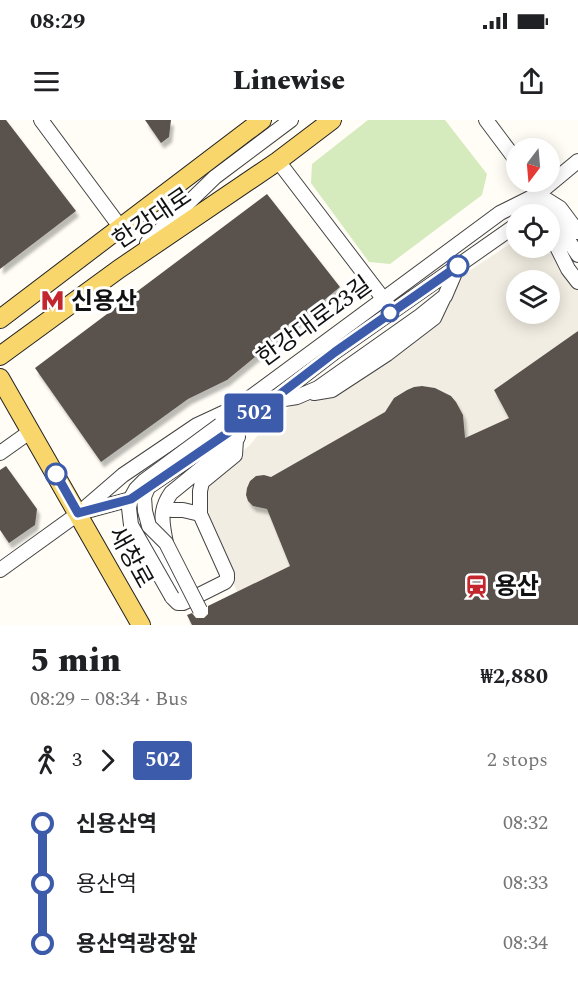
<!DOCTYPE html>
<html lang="en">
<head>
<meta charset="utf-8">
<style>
  :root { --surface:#fff; --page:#f2f2f2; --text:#202124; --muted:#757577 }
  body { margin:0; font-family:Spectral,"Noto Sans KR",serif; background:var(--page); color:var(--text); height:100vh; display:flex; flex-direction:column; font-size:22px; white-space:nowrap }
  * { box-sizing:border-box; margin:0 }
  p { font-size:20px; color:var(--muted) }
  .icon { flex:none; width:33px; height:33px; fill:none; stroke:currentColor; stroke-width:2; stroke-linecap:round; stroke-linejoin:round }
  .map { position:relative; height:505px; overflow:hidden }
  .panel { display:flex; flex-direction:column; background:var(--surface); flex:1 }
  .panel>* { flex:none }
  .badge { padding:0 12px; border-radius:4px; font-size:21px; line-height:39px }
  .needle { width:39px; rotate:196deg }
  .fabs { position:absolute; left:506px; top:18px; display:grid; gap:12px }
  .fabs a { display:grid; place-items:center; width:54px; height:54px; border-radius:50%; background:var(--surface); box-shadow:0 3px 15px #0003; font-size:30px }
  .map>.badge { position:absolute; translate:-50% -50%; box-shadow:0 0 0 3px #fff }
  .legs { display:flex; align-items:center; gap:9px; height:66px; padding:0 30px; font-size:20px }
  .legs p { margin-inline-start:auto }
  .headline { display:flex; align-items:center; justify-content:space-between; height:102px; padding:0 30px }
  h1 { font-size:33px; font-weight:800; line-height:45px }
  ul { padding:0 30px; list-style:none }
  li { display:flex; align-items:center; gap:21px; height:60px; font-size:22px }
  li i { display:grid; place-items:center; width:9px; height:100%; margin:0 8px; background:currentColor }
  li i::after { content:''; width:15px; height:15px; margin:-8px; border:4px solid; border-radius:50%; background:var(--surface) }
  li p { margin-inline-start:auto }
  li:first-child i { background:linear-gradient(#0000 50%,currentColor 0) }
  li:last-child i { background:linear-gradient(currentColor 50%,#0000 0) }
  .status { display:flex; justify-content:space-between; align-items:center; height:42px; padding:0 30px; background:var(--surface); direction:ltr }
  .status svg { height:16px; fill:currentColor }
  header { display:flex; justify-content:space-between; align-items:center; height:78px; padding:0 30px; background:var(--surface); font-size:27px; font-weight:800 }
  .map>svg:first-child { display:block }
  .green { fill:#d5ebbd }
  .plaza { fill:#f1ede2; fill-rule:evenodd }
  .building { fill:#5a524d; filter:url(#shadow) }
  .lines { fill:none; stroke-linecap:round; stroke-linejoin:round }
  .minor-casing { stroke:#444; stroke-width:16 }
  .major-casing { stroke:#222; stroke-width:20 }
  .minor { stroke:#fff; stroke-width:14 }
  .major { stroke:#f9d66b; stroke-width:18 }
  .minor-bridge-casing { stroke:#444; stroke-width:16; stroke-linecap:butt }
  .minor-bridge { stroke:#fff; stroke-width:14 }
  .line-1-casing { stroke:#fff; stroke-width:14 }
  .line-1 { stroke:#3d5bab; stroke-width:9 }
  .stop-1-dot { fill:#fff; stroke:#3d5bab; stroke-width:3 }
  .labels { text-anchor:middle; stroke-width:6; stroke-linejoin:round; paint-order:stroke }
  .street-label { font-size:24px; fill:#111; stroke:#fff }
  .poi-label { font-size:24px; font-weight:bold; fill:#111; stroke:#fff; text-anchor:start }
</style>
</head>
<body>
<div class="status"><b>08:29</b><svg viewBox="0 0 49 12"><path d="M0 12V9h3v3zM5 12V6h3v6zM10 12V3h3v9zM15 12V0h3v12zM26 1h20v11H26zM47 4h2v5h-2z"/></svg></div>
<header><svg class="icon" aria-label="menu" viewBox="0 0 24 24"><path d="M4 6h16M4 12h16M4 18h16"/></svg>Linewise<svg class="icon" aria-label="share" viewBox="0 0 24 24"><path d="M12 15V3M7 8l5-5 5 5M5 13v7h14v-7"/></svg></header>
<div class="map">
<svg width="578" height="505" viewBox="0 0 578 505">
  <defs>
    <filter id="shadow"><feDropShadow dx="3" dy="5.5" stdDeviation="1.5" flood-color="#0004"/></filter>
  </defs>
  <rect width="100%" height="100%" fill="#fffdf5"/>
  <path class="green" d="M368 0H445L487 54 482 75 390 144 369 142 311 63 312 44Z"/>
  <path class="plaza" d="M516 120V128H548L578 169V211L494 270 509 298 464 318 465 302 463 295 456 282 451 276 435 268 422 266 414 267 406 270 394 278 385 292 271 357 264 355 256 356 250 361 247 368 248 381 253 386 267 389 291 446 237 472 206 395V363L250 325 263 309 291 286 339 273 457 159ZM516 160H549V194H516Z"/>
  <path class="building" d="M0 0H6L76 91 0 149Z
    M145 0H171L169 17 161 23Z
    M267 74 340 167 227 260 188 279 101 342 35 248Z
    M578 211V505H192L187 495 192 493 196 498H204L208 494V486L290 446 267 389 253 386 248 381 246 375 247 368 250 361 256 356 264 355 271 357 385 292 394 278 407 270 414 267 422 266 435 268 451 276 456 282 463 295 465 318 509 298 494 270Z
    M6 346 37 389 35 405 9 423 0 410V350Z"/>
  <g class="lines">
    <defs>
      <path id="minor" d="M41 0 121 108
        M486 0 516 40
        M278 41 388 185
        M530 62 578 135
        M544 78 560 88 578 112
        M523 94 536 75
        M549 111 568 149 578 162
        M147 123 215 57 291 0
        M314 273 332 270 387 234 434 198 443 179
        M272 281 297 277 318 268 420 196 445 176 457 148
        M0 333 31 311
        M172 390H183L200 394
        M83 392 131 379 245 301 335 232 516 105
        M145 410 180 476 184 479 189 480
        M166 423C162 403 159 390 171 373L236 320 238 317
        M0 450 79 393 123 355 197 305 240 285 500 93 538 74 578 41
        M172 477 178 483H183L225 462 227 459V454L200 394V371L202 362 235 335 236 320"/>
      <path id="major" d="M0 199 262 0
        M0 236 119 149 278 41 332 0
        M0 258 141 505"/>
    </defs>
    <use href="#minor" class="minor-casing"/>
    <use href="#major" class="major-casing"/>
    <use href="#minor" class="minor"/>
    <use href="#major" class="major"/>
    <defs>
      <path id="minor-bridge" d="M154 357 149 365 144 377 145 391 149 406 166 423 200 490
        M172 477 131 405 129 388 131 378 136 369 144 361 220 305"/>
    </defs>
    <use href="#minor-bridge" class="minor-bridge-casing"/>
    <use href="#minor-bridge" class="minor-bridge"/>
  </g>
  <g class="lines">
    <defs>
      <path id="line-1" d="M56 354 78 393 131 379 245 301 335 232 458 146"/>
    </defs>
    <use href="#line-1" class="line-1-casing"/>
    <use href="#line-1" class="line-1"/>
  </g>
  <defs>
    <symbol id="metro-bare" viewBox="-9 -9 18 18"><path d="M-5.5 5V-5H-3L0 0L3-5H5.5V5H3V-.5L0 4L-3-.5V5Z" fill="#c4262e" stroke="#fff" stroke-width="2.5" paint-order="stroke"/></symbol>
    <symbol id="station-bare" viewBox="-9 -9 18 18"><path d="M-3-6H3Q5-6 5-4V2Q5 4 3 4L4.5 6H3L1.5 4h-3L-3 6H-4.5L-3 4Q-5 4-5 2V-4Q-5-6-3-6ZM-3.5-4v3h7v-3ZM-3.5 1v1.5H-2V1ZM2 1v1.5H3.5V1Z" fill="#c4262e" stroke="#fff" stroke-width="2.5" paint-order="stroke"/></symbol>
  </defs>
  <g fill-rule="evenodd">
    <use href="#metro-bare" x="36" y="164" width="33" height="33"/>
    <use href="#station-bare" x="460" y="450" width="33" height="33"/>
  </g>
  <g class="stop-1-dot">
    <circle cx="458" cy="146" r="10"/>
    <circle cx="390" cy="193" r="8"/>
    <circle cx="56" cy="354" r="10"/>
  </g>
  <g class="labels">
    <g class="street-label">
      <text transform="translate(152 98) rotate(-34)" y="8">한강대로</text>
      <text transform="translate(314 201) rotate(-36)" y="8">한강대로23길</text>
      <text transform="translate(131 437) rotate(61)" y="8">새창로</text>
    </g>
    <g class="poi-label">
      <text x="71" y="189">신용산</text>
      <text x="495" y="474">용산</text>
    </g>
  </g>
</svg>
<div class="fabs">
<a><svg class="needle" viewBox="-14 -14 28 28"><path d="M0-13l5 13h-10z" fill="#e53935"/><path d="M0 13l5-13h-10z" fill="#757577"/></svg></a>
<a><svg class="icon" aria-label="locate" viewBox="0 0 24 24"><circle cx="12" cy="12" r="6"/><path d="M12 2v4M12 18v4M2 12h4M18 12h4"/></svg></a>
<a><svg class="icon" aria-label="layers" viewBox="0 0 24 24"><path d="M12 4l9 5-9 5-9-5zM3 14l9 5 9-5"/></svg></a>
</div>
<b class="badge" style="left:254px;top:293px;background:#3d5bab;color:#fff">502</b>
</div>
<section class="panel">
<div class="headline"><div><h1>5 min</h1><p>08:29 – 08:34 · Bus</p></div><b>₩2,880</b></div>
<div class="legs"><svg class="icon" aria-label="walk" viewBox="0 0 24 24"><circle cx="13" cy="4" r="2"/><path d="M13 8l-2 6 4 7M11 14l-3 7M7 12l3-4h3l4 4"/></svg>3<svg class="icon" aria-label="forward" viewBox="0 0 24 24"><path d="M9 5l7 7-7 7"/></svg><b class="badge" style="background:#3d5bab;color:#fff">502</b><p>2 stops</p></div>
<ul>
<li><i style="color:#3d5bab"></i><b>신용산역</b><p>08:32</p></li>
<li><i style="color:#3d5bab"></i><span>용산역</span><p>08:33</p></li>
<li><i style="color:#3d5bab"></i><b>용산역광장앞</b><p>08:34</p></li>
</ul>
</section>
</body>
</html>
